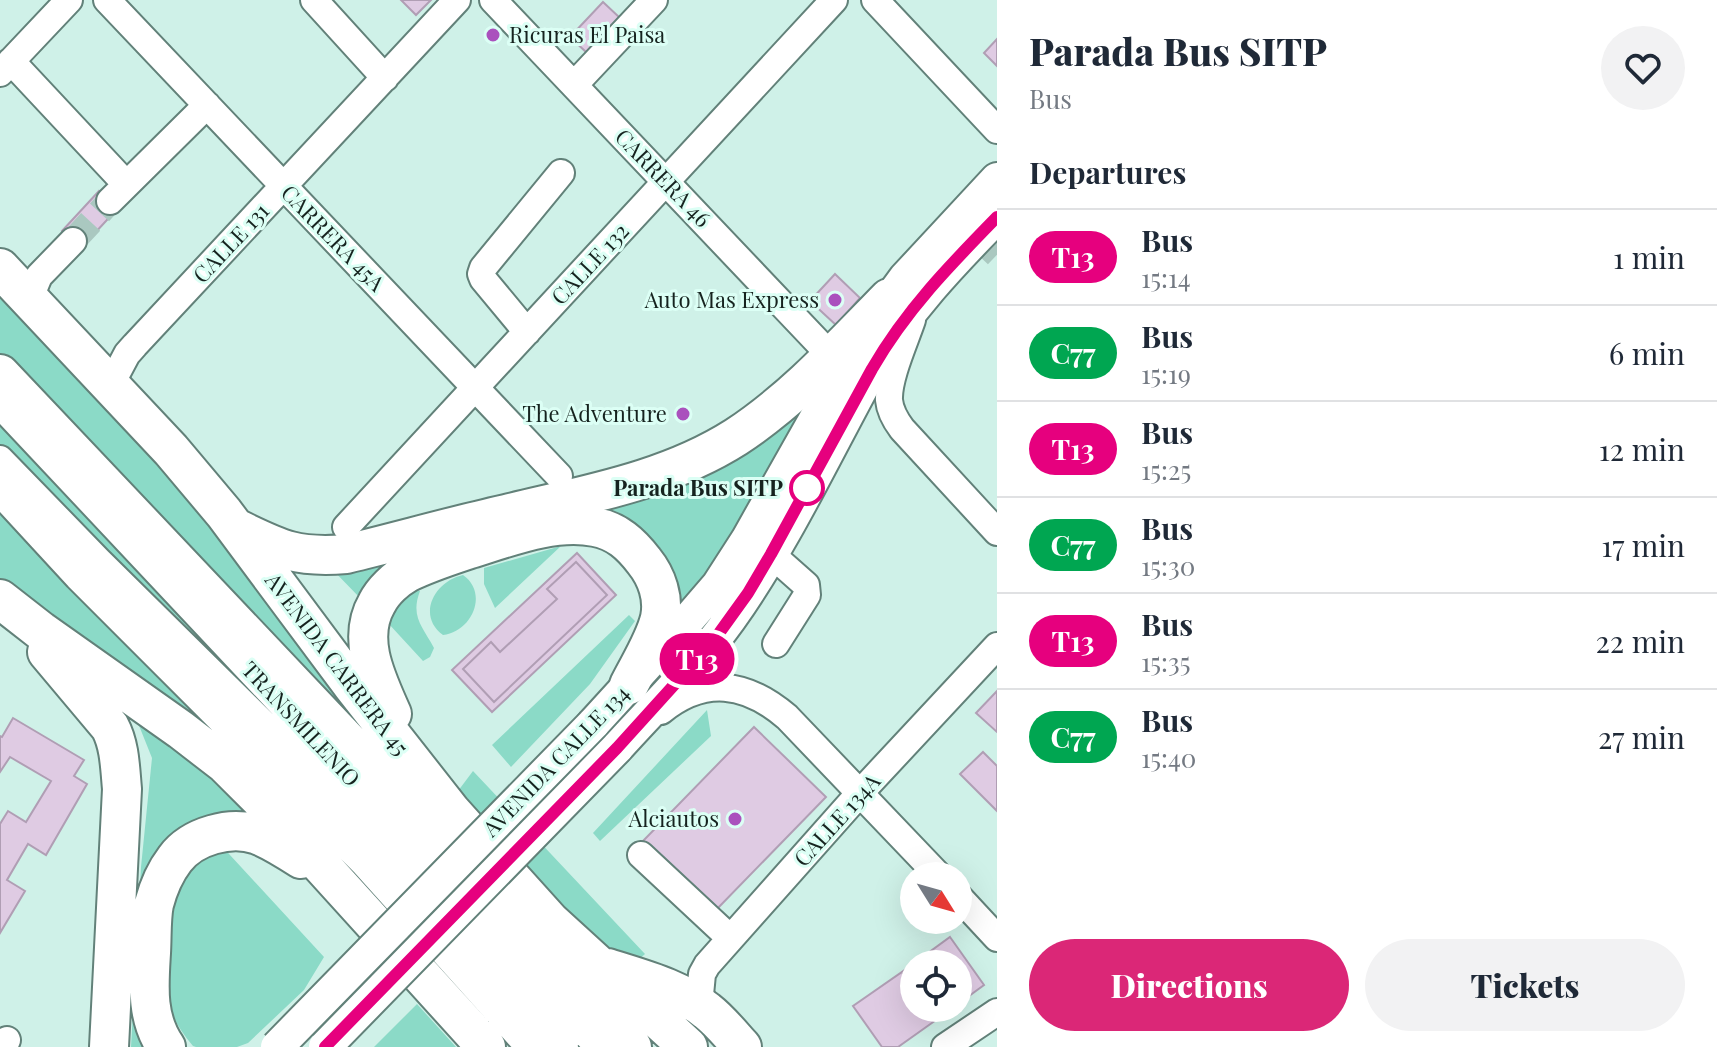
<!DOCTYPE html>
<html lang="en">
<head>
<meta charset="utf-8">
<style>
  :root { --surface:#fff; --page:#f2f2f3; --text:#1f2937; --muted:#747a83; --line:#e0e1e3; --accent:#db2777 }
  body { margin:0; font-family:"Playfair Display",serif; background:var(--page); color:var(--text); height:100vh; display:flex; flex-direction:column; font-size:30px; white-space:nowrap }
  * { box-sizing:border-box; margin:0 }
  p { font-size:26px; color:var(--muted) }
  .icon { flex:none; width:44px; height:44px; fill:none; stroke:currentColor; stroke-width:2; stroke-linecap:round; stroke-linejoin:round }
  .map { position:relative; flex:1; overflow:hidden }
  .details { display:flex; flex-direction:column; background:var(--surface); width:720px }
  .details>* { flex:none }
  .badge { padding:0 16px; border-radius:26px; font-size:28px; line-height:52px }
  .needle { width:52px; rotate:127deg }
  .tools { position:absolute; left:900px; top:862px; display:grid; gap:16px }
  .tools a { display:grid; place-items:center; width:72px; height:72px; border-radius:50%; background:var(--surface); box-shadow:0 8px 32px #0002; font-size:40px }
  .map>.badge { position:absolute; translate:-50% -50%; box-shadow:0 0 0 4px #fff }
  h2 { padding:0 32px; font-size:30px; line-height:72px }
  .round { display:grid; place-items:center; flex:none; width:84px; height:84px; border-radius:42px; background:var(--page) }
  .head { display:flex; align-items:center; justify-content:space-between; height:136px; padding:0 32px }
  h1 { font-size:38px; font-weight:800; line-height:60px }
  .button { display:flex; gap:16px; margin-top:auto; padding:16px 32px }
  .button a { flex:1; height:92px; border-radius:48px; background:var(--accent); color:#fff; font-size:32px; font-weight:800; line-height:92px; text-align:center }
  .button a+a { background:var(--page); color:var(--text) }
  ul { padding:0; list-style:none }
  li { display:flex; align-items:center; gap:24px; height:96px; padding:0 32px; border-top:2px solid var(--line) }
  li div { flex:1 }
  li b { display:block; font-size:30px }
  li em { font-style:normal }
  li .badge { min-width:88px; font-weight:700; text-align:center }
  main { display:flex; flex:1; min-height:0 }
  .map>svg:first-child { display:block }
  .green { fill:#8bdac7 }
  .building { fill:#dfcbe3; stroke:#b09eb4; stroke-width:2; fill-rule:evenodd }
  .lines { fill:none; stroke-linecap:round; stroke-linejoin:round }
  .minor-tunnel { stroke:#aac8c0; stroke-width:26; stroke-dasharray:26 13; stroke-linecap:butt }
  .minor-casing { stroke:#628179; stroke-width:30 }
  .major-casing { stroke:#628179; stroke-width:36 }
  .highway-casing { stroke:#628179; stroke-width:42 }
  .minor { stroke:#fff; stroke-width:26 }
  .major { stroke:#fff; stroke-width:32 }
  .highway { stroke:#fff; stroke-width:38 }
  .major-bridge-casing { stroke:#628179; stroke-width:36; stroke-linecap:butt }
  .major-bridge { stroke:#fff; stroke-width:32 }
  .line-casing { stroke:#fff; stroke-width:18 }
  .line { stroke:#e6007e; stroke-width:12 }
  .poi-dot { fill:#aa51bd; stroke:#dcfff5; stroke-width:3 }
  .stop-dot { fill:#fff; stroke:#e6007e; stroke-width:4 }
  .labels { text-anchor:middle; stroke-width:6; stroke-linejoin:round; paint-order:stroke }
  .poi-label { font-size:22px; fill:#16231f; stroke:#dcfff5; text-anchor:end }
  .street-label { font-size:22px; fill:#16231f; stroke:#dcfff5 }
  .stop-label { font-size:22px; font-weight:bold; fill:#16231f; stroke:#dcfff5; text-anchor:end }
</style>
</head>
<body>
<main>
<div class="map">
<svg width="997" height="1047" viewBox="0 0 997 1047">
  <rect width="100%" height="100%" fill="#cff1e8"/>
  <path class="green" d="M0 284 219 523 439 810 0 355Z
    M814 396 749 518 680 612C677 598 675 582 670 568 651 521 610 517 566 509Z
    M0 415 383 823 0 448Z
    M0 506 210 725 201 735 65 634 0 580Z
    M561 546 495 608 484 584V568Z
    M388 552 397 566 362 600 329 566Z
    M463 575C489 593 472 632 443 635 416 615 435 581 463 575Z
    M413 590 420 591C410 617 423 627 434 648L430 657 423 661 388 623 398 604Z
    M629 615 635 621 590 684 511 767 492 745Z
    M707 710 711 736 600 841 593 833Z
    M134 713 191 754 255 817 186 828 147 1047H131L141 867 152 758Z
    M473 771 645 954 630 967 591 945 458 791Z
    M218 842 324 957 304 990 248 1043 237 1047H196L193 1046C155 1001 161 971 170 917 172 906 172 891 178 881 190 862 201 854 218 842Z
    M417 1004 456 1047H374Z"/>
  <path class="building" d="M401 0H431L416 15Z
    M603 2 620 18 586 52 570 37Z
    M997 39V66L984 53Z
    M99 191 118 208 81 248 62 231Z
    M835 274 860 298 836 325 810 301Z
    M577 553 616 595 492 712 452 670ZM576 562 607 595 494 702 463 669 491 642 500 652 557 599 547 589Z
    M576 562 607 595 494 702 463 669 491 642 500 652 557 599 547 589Z
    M997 691V732L976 713Z
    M13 718 84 760 74 776 87 784 46 855 28 844 7 880 25 891 0 933V824L8 811 26 822 51 781 10 757 0 772V736L2 737Z
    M754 727 826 797 715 911 643 841Z
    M983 752 997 766V811L960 774Z
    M950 937 984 985 958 1004V964H914V989L902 972Z
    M902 972 914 989V1008H928L936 1020 898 1047H882L853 1006Z
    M928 1008H952L936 1020Z"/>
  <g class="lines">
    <path class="minor-tunnel" d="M978 237 997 255
      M73 241 110 201"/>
    <defs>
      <path id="minor" d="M107 0 559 476
        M314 0 385 78
        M493 0 832 357
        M875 0 997 130
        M11 61 126 184
        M0 73 69 0
        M574 85 654 0
        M110 201 207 105
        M29 300 39 276 73 241
        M912 320C905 341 888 378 889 400 890 411 896 421 902 429L997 532
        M527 332 483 279 481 274 483 268 561 173
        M110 386 127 354 135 345 457 0
        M0 405 372 801 598 1047
        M0 459 98 560 348 807 565 1047
        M346 527 834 0
        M771 554 806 585 807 595 776 644
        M661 711C704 676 746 682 787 717L939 876
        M641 855 730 938
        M958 896 997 938
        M699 1005 702 974 707 965 859 794 997 646
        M4 1047 7 1040
        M945 1047 997 1012"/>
      <path id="major" d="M593 724 687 621 718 585 747 540 861 338 905 278 997 179
        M617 748C655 706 697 665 730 619 784 543 827 451 872 369 906 311 951 264 997 217"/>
      <path id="highway" d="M0 268 171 450 224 513 352 685 451 811 550 921 688 1047
        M0 374 376 771 578 995 632 1047
        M0 484 82 573 368 859 537 1047
        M238 529C281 550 297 558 346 554 400 541 452 526 506 514 584 495 667 481 736 437 794 399 841 347 889 298
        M0 599 41 631 181 730 225 764 271 810 486 1047
        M47 652 110 727C120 746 120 768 122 789L109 1047
        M392 714C377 680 356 639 377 603 383 591 396 579 407 573 427 563 449 556 470 549 509 537 554 519 595 527 617 531 631 544 644 561 657 577 664 598 660 618 655 640 639 665 629 685
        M608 968C642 979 679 988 707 1011 720 1021 731 1035 742 1047
        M166 1047C146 1018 149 986 151 953 152 937 151 919 154 904 158 889 165 872 175 859 192 836 231 825 258 835 273 841 287 850 301 859"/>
    </defs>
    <use href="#minor" class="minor-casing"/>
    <use href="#major" class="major-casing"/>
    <use href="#highway" class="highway-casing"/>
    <use href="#minor" class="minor"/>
    <use href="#major" class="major"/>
    <use href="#highway" class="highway"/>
    <defs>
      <path id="major-bridge" d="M277 1047 593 724
        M325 1047 617 748"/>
    </defs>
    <use href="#major-bridge" class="major-bridge-casing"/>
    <use href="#major-bridge" class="major-bridge"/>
  </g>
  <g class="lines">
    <defs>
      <path id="line" d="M325 1047 617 748 712 643 748 593 771 554 872 369C906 310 950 265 997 217"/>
    </defs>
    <use href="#line" class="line-casing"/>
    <use href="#line" class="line"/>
  </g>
  <g class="poi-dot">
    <circle cx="493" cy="35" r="8"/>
    <circle cx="835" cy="300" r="8"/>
    <circle cx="683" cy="414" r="8"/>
    <circle cx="735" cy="819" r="8"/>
  </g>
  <circle class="stop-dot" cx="807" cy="488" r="16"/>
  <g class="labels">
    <g class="poi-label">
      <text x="509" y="43" text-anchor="start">Ricuras El Paisa</text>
      <text x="819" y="308">Auto Mas Express</text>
      <text x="667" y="422">The Adventure</text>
      <text x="719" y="827">Alciautos</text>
    </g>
    <g class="street-label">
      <text transform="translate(663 178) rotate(46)" y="8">CARRERA 46</text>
      <text transform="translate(333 238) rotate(46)" y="8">CARRERA 45A</text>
      <text transform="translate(231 243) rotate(-47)" y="8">CALLE 131</text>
      <text transform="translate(590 264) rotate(-47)" y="8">CALLE 132</text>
      <text transform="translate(337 664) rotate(53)" y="8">AVENIDA CARRERA 45</text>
      <text transform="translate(301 724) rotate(47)" y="8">TRANSMILENIO</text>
      <text transform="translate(556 761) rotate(-46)" y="8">AVENIDA CALLE 134</text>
      <text transform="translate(837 820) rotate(-48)" y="8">CALLE 134A</text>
    </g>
    <g class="stop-label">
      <text x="783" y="496">Parada Bus SITP</text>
    </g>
  </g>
</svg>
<div class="tools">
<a><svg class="needle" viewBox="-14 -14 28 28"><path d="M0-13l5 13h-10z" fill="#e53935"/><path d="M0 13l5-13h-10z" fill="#747a83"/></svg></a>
<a><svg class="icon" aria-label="locate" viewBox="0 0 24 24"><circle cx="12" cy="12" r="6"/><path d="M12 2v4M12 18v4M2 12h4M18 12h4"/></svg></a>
</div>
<b class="badge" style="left:697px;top:659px;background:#e6007e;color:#fff">T13</b>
</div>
<section class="details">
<div class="head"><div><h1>Parada Bus SITP</h1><p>Bus</p></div><a class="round"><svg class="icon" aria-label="heart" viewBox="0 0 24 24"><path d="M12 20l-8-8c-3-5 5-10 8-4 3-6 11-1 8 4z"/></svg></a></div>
<h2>Departures</h2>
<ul>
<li><span class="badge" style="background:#e6007e;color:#fff">T13</span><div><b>Bus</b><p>15:14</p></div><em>1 min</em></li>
<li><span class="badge" style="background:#00a651;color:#fff">C77</span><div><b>Bus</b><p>15:19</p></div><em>6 min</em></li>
<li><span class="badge" style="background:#e6007e;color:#fff">T13</span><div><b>Bus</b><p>15:25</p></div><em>12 min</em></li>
<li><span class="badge" style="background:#00a651;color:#fff">C77</span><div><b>Bus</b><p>15:30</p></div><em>17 min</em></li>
<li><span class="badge" style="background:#e6007e;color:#fff">T13</span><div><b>Bus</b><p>15:35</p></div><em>22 min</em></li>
<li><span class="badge" style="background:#00a651;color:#fff">C77</span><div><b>Bus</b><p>15:40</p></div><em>27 min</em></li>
</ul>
<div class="button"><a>Directions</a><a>Tickets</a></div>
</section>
</main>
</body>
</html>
